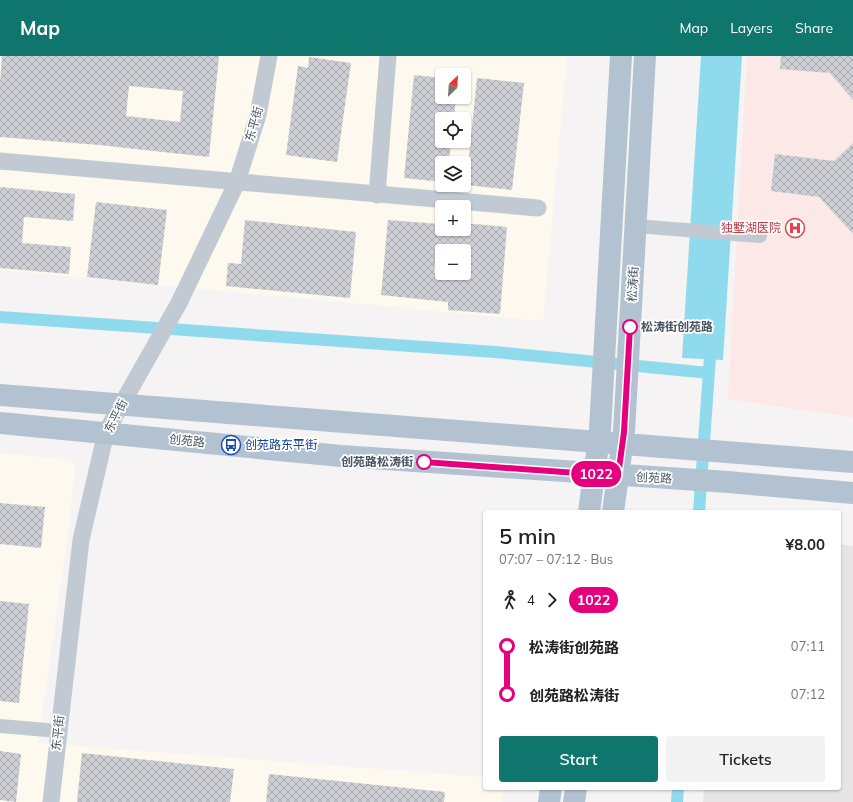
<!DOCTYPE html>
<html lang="en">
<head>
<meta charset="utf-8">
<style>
  :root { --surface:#fff; --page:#f2f2f2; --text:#222; --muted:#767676; --accent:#0f766e }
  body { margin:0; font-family:Mulish,"Noto Sans SC",sans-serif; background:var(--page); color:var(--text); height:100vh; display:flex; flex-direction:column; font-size:15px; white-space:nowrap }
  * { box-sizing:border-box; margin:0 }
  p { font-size:13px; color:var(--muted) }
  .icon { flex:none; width:22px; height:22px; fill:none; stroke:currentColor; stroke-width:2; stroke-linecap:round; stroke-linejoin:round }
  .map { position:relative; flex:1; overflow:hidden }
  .sheet { position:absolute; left:483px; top:454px; width:358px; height:280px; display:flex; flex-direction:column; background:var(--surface); border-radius:4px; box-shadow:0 1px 3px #0004 }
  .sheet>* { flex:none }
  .badge { padding:0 8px; border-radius:13px; font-size:14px; line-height:26px }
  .needle { width:26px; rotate:25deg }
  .tools { position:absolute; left:435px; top:12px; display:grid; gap:8px }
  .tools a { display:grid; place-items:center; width:36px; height:36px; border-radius:4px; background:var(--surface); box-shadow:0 1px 3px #0004; font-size:20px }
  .map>.badge { position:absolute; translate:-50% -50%; box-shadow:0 0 0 2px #fff }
  .legs { display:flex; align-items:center; gap:6px; height:44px; padding:0 16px; font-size:13px }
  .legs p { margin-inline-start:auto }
  .head { display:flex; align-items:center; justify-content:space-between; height:68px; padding:0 16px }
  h1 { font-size:22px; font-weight:600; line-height:30px }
  .primary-button { display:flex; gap:8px; margin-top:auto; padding:8px 16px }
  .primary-button a { flex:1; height:46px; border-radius:4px; background:var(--accent); color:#fff; font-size:16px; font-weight:600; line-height:46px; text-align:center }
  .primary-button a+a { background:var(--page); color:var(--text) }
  ul { padding:0 16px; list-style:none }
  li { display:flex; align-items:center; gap:14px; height:48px; font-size:15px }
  li i { display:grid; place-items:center; width:6px; height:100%; margin:0 5px; background:currentColor }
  li i::after { content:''; width:10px; height:10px; margin:-5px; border:3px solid; border-radius:50%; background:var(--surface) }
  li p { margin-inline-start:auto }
  li:first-child i { background:linear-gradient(#0000 50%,currentColor 0) }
  li:last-child i { background:linear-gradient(currentColor 50%,#0000 0) }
  header { display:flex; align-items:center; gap:24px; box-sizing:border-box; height:56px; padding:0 20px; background:var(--accent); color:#fff }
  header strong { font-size:19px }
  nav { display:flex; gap:22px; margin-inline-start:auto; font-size:14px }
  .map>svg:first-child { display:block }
  .commercial { fill:#fdf9ef; fill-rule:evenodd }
  .education { fill:#e6e4e5 }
  .medical { fill:#fce8e6 }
  .water { fill:#90daee }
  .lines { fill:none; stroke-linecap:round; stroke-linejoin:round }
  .canal { stroke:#90daee; stroke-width:12 }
  .building { fill:url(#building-cross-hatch); fill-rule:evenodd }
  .minor { stroke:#c1cad2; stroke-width:14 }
  .tertiary { stroke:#c1cad2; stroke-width:17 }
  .primary { stroke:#b3c2d1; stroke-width:22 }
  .line-1-casing { stroke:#fff; stroke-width:9 }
  .line-1 { stroke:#e6007e; stroke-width:6 }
  .stop-1-dot { fill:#fff; stroke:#e6007e; stroke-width:2 }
  .labels { text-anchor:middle; stroke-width:3.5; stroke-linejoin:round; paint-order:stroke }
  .street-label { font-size:12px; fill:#4a5661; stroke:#fff }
  .health-label { font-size:12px; fill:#be3a42; stroke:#fff; text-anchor:end }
  .stop-label { font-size:12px; font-weight:bold; fill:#4a5661; stroke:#fff; text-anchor:start }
  .transit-label { font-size:12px; fill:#164399; stroke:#fff; text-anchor:start }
</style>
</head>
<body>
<header>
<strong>Map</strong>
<nav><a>Map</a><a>Layers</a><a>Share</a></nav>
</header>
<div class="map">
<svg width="853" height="746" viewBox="0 0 853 746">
  <defs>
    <pattern id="building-cross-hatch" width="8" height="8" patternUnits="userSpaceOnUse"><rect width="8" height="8" fill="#cdcfd5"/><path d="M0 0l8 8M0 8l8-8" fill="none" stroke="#a8abb0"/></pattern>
  </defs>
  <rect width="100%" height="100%" fill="#f5f3f3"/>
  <path class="commercial" d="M0 0H567L543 265 0 214ZM442 19H464V41H442ZM442 63H464V85H442ZM442 107H464V129H442ZM442 151H464V173H442ZM442 195H464V217H442Z
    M0 397 70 404 74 408 75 414 68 480 38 687 485 721V732H504L502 746H0Z"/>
  <path class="education" d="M839 488 853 490V746H703L704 732H839Z"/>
  <path class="medical" d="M747 0H853V361L728 343Z"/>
  <path class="water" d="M701 0H742L723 304 682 302Z"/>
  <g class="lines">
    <path class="canal" d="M0 261 495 296 709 317
      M699 456 711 287
      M677 746 678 732"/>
  </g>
  <path class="building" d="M2 0H219L209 101 99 89 0 81V27ZM129 30 183 35 180 66 126 60Z
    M781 0H853V44L830 17 780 13Z
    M309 1 351 7 337 106 286 99 298 10 308 12Z
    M414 19 442 22V41H456L454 63H442V85H451L449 107H442V126L404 122Z
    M477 22 524 27 512 134 466 129Z
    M853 87V178L819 141 771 135 775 98 834 105Z
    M0 131 75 138 73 165 24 161 22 187 71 191 69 218 0 212Z
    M96 146 167 154 158 229 87 221Z
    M245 164 356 176 350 242 226 230 228 207 241 208Z
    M388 164 439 168V173H464V167L507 171 500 258 448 254V246L381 239ZM436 195H464V217H434Z
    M0 447 45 451 41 492 0 488Z
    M0 545 29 548 19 647 0 645Z
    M0 695 21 698 16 746 0 744Z
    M82 697 234 713 230 746H77Z
    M269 718 445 736 444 746H266Z"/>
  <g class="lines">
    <path class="minor" d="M636 170 760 180
      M0 670 58 675"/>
    <path class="tertiary" d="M0 105 538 152
      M377 139 388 0
      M51 746 81 484 106 376 179 247 237 126 258 59 269 0"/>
    <path class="primary" d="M0 339 853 406
      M0 367 341 400 728 426 853 437
      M589 456 600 374 621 0
      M613 456 624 376 645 0
      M549 746 551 732
      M574 746 576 732"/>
  </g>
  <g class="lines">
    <defs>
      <path id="line-1" d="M424 406 618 420 624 376 630 271"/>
    </defs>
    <use href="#line-1" class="line-1-casing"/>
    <use href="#line-1" class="line-1"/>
  </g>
  <defs>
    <symbol id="hospital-ring" viewBox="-11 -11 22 22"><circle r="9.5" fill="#fff" stroke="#e0444e" stroke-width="1.5"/><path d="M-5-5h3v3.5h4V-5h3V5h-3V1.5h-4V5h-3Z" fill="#e0444e"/></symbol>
    <symbol id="bus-ring" viewBox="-11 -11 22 22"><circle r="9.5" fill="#fff" stroke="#1a4fb4" stroke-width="1.5"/><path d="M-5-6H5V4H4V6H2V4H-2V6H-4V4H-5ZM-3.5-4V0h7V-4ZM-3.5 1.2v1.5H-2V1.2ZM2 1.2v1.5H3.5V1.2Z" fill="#1a4fb4"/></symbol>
  </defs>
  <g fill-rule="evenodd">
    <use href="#hospital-ring" x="784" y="161" width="22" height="22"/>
    <use href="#bus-ring" x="220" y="378" width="22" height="22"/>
  </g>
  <g class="stop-1-dot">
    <circle cx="630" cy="271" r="7"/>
    <circle cx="424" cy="406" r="7"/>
  </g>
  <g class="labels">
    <g class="street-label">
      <text transform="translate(254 68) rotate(-74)" y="4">东平街</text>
      <text transform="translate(633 228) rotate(-87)" y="4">松涛街</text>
      <text transform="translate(116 360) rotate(-63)" y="4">东平街</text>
      <text transform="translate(187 385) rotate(6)" y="4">创苑路</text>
      <text transform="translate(654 422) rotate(3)" y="4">创苑路</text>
      <text transform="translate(58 677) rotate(-84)" y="4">东平街</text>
    </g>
    <g class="health-label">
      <text x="781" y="176">独墅湖医院</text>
    </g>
    <g class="stop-label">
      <text x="641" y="275">松涛街创苑路</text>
      <text x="413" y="410" text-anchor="end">创苑路松涛街</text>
    </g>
    <g class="transit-label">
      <text x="245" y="393">创苑路东平街</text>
    </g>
  </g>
</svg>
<div class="tools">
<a><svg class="needle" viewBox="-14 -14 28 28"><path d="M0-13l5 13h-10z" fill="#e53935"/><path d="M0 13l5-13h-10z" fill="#767676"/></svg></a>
<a><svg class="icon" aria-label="locate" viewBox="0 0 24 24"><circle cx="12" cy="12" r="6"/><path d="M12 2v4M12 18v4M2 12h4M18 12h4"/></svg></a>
<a><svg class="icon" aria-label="layers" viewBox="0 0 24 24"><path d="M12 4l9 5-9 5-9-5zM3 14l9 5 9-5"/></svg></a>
<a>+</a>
<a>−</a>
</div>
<b class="badge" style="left:596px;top:418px;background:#e6007e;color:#fff">1022</b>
<section class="sheet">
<div class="head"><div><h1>5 min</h1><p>07:07 – 07:12 · Bus</p></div><b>¥8.00</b></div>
<div class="legs"><svg class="icon" aria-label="walk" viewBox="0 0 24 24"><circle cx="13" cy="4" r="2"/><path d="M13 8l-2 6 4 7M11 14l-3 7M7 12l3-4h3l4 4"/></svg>4<svg class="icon" aria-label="forward" viewBox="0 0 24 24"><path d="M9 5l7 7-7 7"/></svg><b class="badge" style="background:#e6007e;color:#fff">1022</b></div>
<ul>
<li><i style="color:#e6007e"></i><b>松涛街创苑路</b><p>07:11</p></li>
<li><i style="color:#e6007e"></i><b>创苑路松涛街</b><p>07:12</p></li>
</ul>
<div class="primary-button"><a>Start</a><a>Tickets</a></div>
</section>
</div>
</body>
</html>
